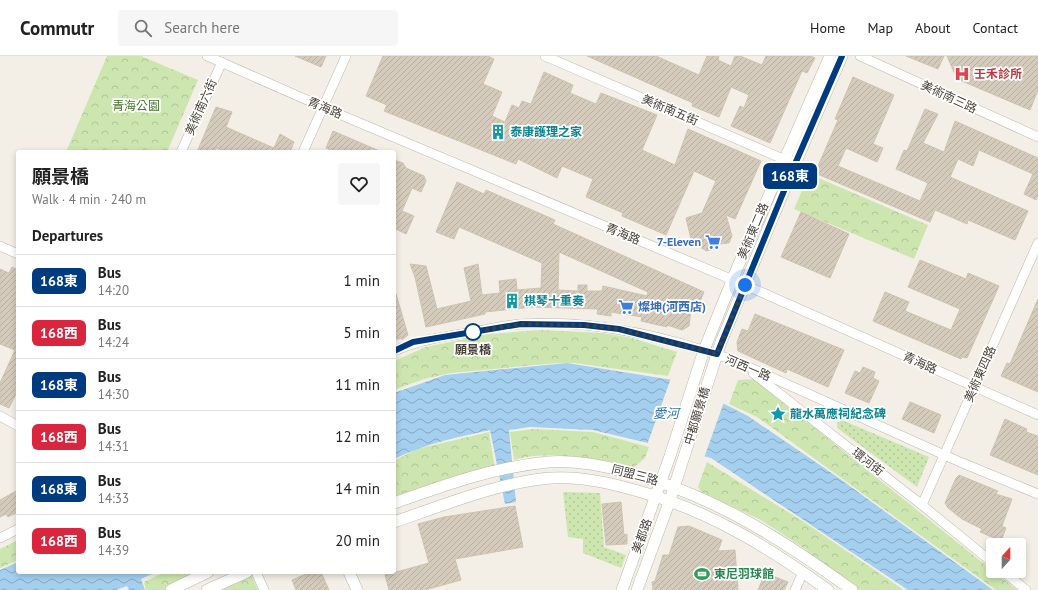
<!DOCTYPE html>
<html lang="en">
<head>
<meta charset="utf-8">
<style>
  :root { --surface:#fff; --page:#f6f6f6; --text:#222; --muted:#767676; --line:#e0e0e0 }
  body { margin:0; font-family:"PT Sans","Noto Sans TC",sans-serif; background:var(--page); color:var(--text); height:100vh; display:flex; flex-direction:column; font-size:15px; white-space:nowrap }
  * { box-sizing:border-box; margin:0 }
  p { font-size:13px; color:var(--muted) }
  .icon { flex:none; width:22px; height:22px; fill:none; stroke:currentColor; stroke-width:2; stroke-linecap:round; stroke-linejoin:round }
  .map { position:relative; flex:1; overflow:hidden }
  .panel { position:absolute; left:16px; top:94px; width:380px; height:424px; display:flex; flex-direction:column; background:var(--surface); border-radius:4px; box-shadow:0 2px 6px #0003 }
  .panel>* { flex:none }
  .badge { padding:0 8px; border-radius:6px; font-size:14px; line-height:26px }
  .needle { width:26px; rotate:21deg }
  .controls { position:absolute; left:986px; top:482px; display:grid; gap:8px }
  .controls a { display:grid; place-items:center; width:40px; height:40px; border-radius:4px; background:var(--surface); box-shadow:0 2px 6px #0003; font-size:20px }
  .you { position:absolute; width:20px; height:20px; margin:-10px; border:3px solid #fff; border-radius:50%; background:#1a73e8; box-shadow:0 0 0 6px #1a73e833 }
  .map>.badge { position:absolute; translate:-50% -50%; box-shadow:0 0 0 2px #fff }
  h2 { padding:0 16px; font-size:15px; line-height:36px }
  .round { display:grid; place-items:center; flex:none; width:42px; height:42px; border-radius:4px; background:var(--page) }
  .headline { display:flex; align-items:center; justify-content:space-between; height:68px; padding:0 16px }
  h1 { font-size:19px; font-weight:700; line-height:30px }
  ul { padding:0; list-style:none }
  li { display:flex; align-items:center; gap:12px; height:52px; padding:0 16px; border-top:1px solid var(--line) }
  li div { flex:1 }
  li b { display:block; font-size:15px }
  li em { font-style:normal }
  li .badge { min-width:44px; font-weight:700; text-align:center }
  header { display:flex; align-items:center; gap:24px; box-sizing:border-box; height:56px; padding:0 20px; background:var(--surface); border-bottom:1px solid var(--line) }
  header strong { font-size:19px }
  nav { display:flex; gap:22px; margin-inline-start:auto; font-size:14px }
  .search { width:280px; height:36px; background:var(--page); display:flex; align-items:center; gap:10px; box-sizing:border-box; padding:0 14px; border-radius:4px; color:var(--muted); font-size:15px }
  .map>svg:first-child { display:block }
  .grass { fill:url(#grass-dots) }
  .park { fill:url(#park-crowns) }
  .water { fill:url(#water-waves) }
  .pier { fill:#f3efe6 }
  .building { fill:url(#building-hatch); stroke:#cec3af; fill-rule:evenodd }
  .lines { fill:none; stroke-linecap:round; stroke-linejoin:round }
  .minor-casing { stroke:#beb7a9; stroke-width:10 }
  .tertiary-casing { stroke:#beb7a9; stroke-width:12 }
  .minor { stroke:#fff; stroke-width:9 }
  .tertiary { stroke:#fff; stroke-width:11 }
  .line-casing { stroke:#fff; stroke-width:9 }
  .line { stroke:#003b80; stroke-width:6 }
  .walk { stroke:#453f36; stroke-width:4; stroke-dasharray:0 7.2 }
  .stop-dot { fill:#fff; stroke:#003b80; stroke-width:2 }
  .labels { text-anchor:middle; stroke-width:3.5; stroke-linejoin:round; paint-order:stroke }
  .health-label { font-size:12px; font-weight:bold; fill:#be3a42; stroke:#fff; text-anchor:start }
  .street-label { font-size:12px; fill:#453f36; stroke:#fff }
  .park-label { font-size:12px; fill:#46752b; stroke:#fff }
  .culture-label { font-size:12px; font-weight:bold; fill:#0d838f; stroke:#fff; text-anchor:start }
  .shop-label { font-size:12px; font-weight:bold; fill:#366cbe; stroke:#fff; text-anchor:end }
  .stop-label { font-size:12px; font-weight:bold; fill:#453f36; stroke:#fff }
  .leisure-label { font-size:12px; font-weight:bold; fill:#27864d; stroke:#fff; text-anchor:start }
  .water-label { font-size:13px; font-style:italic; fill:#3278ae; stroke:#fff }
</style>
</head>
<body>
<header>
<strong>Commutr</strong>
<div class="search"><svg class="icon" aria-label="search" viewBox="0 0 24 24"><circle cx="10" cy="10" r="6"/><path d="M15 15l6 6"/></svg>Search here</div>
<nav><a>Home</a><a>Map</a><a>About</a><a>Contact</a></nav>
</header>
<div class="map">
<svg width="1038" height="534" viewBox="0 0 1038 534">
  <defs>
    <pattern id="grass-dots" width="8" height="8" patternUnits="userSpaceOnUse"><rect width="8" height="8" fill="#cde6b0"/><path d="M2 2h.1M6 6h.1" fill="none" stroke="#b1c698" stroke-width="1.8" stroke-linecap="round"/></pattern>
    <pattern id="park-crowns" width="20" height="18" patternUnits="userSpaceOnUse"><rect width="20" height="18" fill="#cde6b0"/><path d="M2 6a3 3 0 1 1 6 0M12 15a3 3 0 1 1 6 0" fill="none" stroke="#b1c698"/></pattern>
    <pattern id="water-waves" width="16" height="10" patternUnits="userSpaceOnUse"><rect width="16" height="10" fill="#a4cfee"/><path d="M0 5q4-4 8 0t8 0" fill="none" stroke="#87a9c2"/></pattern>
    <pattern id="building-hatch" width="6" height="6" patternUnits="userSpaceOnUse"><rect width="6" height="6" fill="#d4cbbc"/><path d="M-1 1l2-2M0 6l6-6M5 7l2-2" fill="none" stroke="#b7afa2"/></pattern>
  </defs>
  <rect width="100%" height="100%" fill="#f3efe6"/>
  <path class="grass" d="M842 364 929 401 917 431 837 372V367Z
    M563 436 600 437 604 491 626 499 621 512 583 497V483L568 481Z"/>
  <path class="park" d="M107 0H141L198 24 167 96H66Z
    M809 118 928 169 914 203 794 153Z
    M540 274 602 277 632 282 677 296 668 320 574 307H557L451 317 424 323 394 334V305L426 291 490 278Z
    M754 323 993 515 1017 534H996L757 361 729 348 738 324Z
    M533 373 593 376 649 391 645 402 633 412C595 404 552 393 514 404L510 376Z
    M489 376 495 413 394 444V405L417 393Z
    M707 406 801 464 904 534H859L802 491 761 464 701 436 698 431Z
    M18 484V504L0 512V493Z
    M165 516H202L166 534H146L144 526Z
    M251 518 258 534H217Z"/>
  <path class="water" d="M567 307 679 325 748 360 836 420 993 534H908L711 402 593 374 530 371 509 374 516 446 505 448 490 374C457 381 425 388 394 403V337L445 319Z
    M18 506V516H156L141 523 145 534H129L127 530 116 534H0V514Z"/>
  <path class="pier" d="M671 322 680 323 724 346 704 402 647 389Z"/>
  <path class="building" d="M295 0H326L321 11Z
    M383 0H488L494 3 483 28 502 36 492 60 505 66 512 49 519 52 522 45 531 48 544 16 573 29 570 37 596 48 601 37 657 59 642 94 675 109 688 73 761 105 735 163 726 159 732 180 729 187 717 188V192L707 195 692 187 686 162 702 157 716 125 694 115 666 179 622 160 623 157 586 141 593 123 562 110 557 122 518 103 516 108 384 55 387 49 366 40Z
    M587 0H656L699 19 707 0H719L718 4 731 10 735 0H740L762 9 766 0H811L815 2 807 17 802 15 770 87 731 70 740 50 744 52 749 39 731 31 719 61 692 50 693 47Z
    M906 0H944L938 13Z
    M947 0H1038V34L1030 54 957 23Z
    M853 21 894 39 873 88 883 92 877 106 846 92 838 110 920 145 928 127 896 113 904 94 907 95 925 53 938 58 923 87 944 96 955 65 1038 102V140L1036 144 1024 138 1033 118 979 94 973 110 958 103 950 121 1028 155 1015 184 968 164 967 168 935 154 930 166 815 117 838 64 835 63Z
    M216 51 232 56 226 71 274 92 280 78 294 86 290 96H227L216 92 215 96H197Z
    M333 75 382 96H328L329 93 326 92Z
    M394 104 403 107 406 112 424 120 426 125 421 136 412 132 402 155 414 160 406 178 394 172Z
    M457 126 484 138 486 134 555 164 553 168 704 236 696 255 691 253 689 270 682 274 667 269V271L641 265 642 261 611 256V260L597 258 598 253 533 251 485 256V258L426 271 415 221 410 208 426 210 437 253 471 245 464 212 478 208 482 239 500 237 499 225 516 223 517 234 541 232 542 207 459 171 454 183 436 176ZM559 196 648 236 647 240 603 230 602 235H587V229H578V235L558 234Z
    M801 156 849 178 830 222 781 201Z
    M920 204 966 223 968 217 999 230 967 302 962 301 961 303 873 265 885 236 909 246 905 255 951 274 960 253 908 231Z
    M12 211 18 214V327L15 334 17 336 9 352 0 348V327L15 294 0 288V213L9 217Z
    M396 238 408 279 402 284V282L394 284V239Z
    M1038 243V336L1001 320 1007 307 1010 308Z
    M755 258 844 294 828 331 787 313 786 317 738 295 737 286 742 273 748 275Z
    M863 311 875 316 873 322 879 325 869 347 845 337 855 315 860 317Z
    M910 346 941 359 934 377 902 363Z
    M1005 363 1027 373 1026 376 1038 380V419L990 399Z
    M959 419 998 435 996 438 1012 443 1002 470 1006 472 1001 485 980 476 982 473 962 463 948 452 945 447 956 422Z
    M18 434V456L8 461 6 458 0 461V444Z
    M621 446 624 479 627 478V488L606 489 602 448Z
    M515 450 523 491 455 503 461 524 425 534H389L385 519 429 507 418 468 444 461Z
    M689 470 722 484 718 495 735 494 738 534H653L652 526 655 525 663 499H669L678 471Z
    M311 516H321L329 534H296L292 524Z
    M765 517 788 526 784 534H758Z"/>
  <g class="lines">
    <defs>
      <path id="minor" d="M207 0 341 59 745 229 1038 359
        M545 0 790 106
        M860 0 1038 81
        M181 96 222 6
        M303 96 346 0
        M0 190 18 198
        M394 295C419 284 441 281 467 277 485 274 504 269 521 268 593 263 666 280 733 304L960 406 1038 438
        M753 317 922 449 993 507
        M0 360 18 370
        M922 449 1038 187
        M0 482 18 473
        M1003 515 1026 534
        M256 516 264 534
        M795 534 803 516"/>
      <path id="tertiary" d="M394 447C445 429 494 411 548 406 574 404 601 409 626 416 711 438 782 483 852 534
        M394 466C441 450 503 425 552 422 581 420 611 427 638 435 710 455 768 491 828 534
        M349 516 357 534
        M171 534 208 516
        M207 534 247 516
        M622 534 670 400 704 294 738 210 830 0
        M637 534 670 444 721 286 795 108 842 0"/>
    </defs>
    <use href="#minor" class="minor-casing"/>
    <use href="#tertiary" class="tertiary-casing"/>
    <use href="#minor" class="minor"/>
    <use href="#tertiary" class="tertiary"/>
  </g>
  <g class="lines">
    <defs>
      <path id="line" d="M394 295 413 286 521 268 584 269 619 273 717 298 795 108 842 0"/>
    </defs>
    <use href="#line" class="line-casing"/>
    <use href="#line" class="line"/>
    <path class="walk" d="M473 276 521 268 584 269 619 273 717 298 745 229"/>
  </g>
  <defs>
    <symbol id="hospital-bare" viewBox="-9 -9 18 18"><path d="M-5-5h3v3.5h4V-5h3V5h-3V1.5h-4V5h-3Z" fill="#e0444e" stroke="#fff" stroke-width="2.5" paint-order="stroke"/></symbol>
    <symbol id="building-bare" viewBox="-9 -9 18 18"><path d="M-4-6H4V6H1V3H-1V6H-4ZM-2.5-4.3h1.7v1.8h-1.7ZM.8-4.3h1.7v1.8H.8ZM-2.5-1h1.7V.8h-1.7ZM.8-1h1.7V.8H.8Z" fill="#0f9aa8" stroke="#fff" stroke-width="2.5" paint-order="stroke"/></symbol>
    <symbol id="supermarket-bare" viewBox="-9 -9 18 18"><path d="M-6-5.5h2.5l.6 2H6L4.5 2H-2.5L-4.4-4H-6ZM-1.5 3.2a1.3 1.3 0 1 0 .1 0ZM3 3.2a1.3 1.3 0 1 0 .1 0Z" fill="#3f7fe0" stroke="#fff" stroke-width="2.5" paint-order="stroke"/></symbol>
    <symbol id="sight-bare" viewBox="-9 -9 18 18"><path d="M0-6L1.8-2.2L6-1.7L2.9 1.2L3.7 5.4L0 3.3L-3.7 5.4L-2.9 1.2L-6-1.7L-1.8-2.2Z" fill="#0f9aa8" stroke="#fff" stroke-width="2.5" paint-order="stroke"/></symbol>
    <symbol id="stadium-bare" viewBox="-9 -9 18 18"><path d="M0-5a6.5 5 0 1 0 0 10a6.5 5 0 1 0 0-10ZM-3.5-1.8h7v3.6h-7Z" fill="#2e9e5b" stroke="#fff" stroke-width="2.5" paint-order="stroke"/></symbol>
  </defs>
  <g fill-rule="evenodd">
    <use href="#hospital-bare" x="951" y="7" width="22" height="22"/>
    <use href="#building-bare" x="487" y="65" width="22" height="22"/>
    <use href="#supermarket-bare" x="702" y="175" width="22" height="22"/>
    <use href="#building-bare" x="501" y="234" width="22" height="22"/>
    <use href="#supermarket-bare" x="615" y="240" width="22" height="22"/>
    <use href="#sight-bare" x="767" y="347" width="22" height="22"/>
    <use href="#stadium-bare" x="691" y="507" width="22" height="22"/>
  </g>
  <circle class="stop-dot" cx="473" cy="276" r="8"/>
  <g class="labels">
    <g class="health-label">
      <text x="974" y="22">壬禾診所</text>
    </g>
    <g class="street-label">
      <text transform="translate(949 41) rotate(25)" y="4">美術南三路</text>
      <text transform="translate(201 51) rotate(-66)" y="4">美術南六街</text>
      <text transform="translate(325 52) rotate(23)" y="4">青海路</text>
      <text transform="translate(670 54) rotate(23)" y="4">美術南五街</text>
      <text transform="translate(753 175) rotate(-67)" y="4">美術東二路</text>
      <text transform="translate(623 178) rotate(23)" y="4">青海路</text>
      <text transform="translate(920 307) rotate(24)" y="4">青海路</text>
      <text transform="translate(748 312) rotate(23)" y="4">河西一路</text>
      <text transform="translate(980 318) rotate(-66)" y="4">美術東四路</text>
      <text transform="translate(697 360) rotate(-73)" y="4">中都願景橋</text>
      <text transform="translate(868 406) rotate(38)" y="4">環河街</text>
      <text transform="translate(635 419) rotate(15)" y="4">同盟三路</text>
      <text transform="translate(642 480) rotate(-70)" y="4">美都路</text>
    </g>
    <g class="park-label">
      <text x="136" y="54">青海公園</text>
    </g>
    <g class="culture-label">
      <text x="510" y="80">泰康護理之家</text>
      <text x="524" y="249">棋琴十重奏</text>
      <text x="790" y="362">龍水萬應祠紀念碑</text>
    </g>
    <g class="shop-label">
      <text x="701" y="190">7-Eleven</text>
      <text x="638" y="255" text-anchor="start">燦坤(河西店)</text>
    </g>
    <g class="stop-label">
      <text x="473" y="298">願景橋</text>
    </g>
    <g class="leisure-label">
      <text x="714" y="522">東尼羽球館</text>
    </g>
    <g class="water-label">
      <text x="666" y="362">愛河</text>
    </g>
  </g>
</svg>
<div class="controls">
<a><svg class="needle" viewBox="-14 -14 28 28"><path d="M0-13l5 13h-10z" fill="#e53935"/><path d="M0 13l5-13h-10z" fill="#767676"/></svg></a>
</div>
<div class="you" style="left:745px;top:229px"></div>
<b class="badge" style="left:790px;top:120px;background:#003b80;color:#fff">168東</b>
<section class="panel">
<div class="headline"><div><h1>願景橋</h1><p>Walk · 4 min · 240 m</p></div><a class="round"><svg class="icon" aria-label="heart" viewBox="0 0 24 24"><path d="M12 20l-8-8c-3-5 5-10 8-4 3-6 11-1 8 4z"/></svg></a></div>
<h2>Departures</h2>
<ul>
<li><span class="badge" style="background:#003b80;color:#fff">168東</span><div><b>Bus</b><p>14:20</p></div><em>1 min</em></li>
<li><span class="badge" style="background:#d7263d;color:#fff">168西</span><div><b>Bus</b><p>14:24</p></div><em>5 min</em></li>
<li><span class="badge" style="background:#003b80;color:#fff">168東</span><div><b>Bus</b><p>14:30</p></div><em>11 min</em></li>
<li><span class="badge" style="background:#d7263d;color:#fff">168西</span><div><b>Bus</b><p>14:31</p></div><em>12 min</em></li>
<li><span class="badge" style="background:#003b80;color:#fff">168東</span><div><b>Bus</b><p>14:33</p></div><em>14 min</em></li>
<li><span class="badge" style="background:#d7263d;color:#fff">168西</span><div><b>Bus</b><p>14:39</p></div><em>20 min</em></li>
</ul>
</section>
</div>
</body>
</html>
